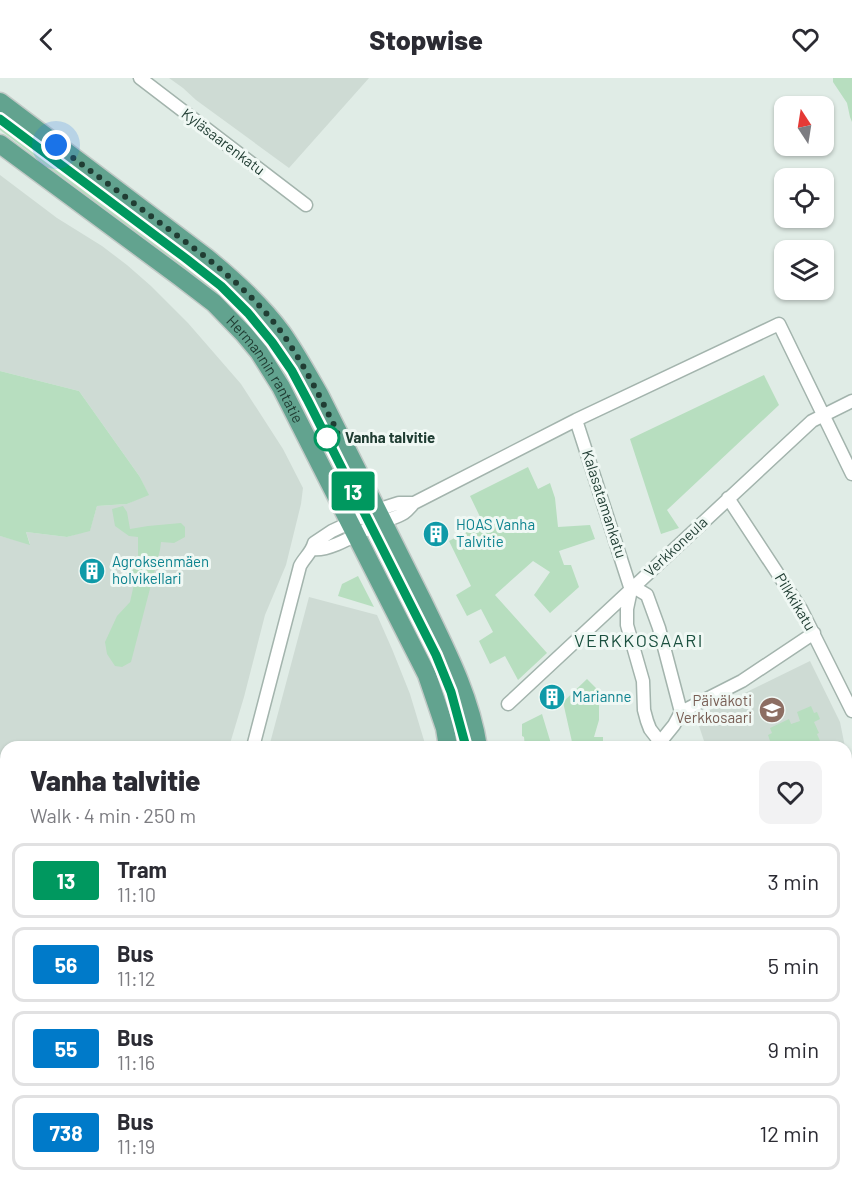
<!DOCTYPE html>
<html lang="en">
<head>
<meta charset="utf-8">
<style>
  :root { --surface:#fff; --page:#f2f2f3; --text:#2b2b33; --muted:#7c7c81; --line:#e1e1e2 }
  body { margin:0; font-family:Barlow,sans-serif; background:var(--page); color:var(--text); height:100vh; display:flex; flex-direction:column; font-size:22px; white-space:nowrap }
  * { box-sizing:border-box; margin:0 }
  p { font-size:20px; color:var(--muted) }
  .icon { flex:none; width:33px; height:33px; fill:none; stroke:currentColor; stroke-width:2; stroke-linecap:round; stroke-linejoin:round }
  .map { position:relative; flex:1; overflow:hidden }
  .drawer { position:absolute; left:0px; top:663px; width:852px; height:452px; display:flex; flex-direction:column; background:var(--surface); border-radius:18px 18px 0 0; box-shadow:0 2px 4px #0004 }
  .drawer>* { flex:none }
  .badge { padding:0 12px; border-radius:4px; font-size:21px; line-height:39px }
  .needle { width:39px; rotate:348deg }
  .tools { position:absolute; left:774px; top:18px; display:grid; gap:12px }
  .tools a { display:grid; place-items:center; width:60px; height:60px; border-radius:12px; background:var(--surface); box-shadow:0 2px 4px #0004; font-size:30px }
  .you { position:absolute; width:30px; height:30px; margin:-15px; border:4px solid #fff; border-radius:50%; background:#1a73e8; box-shadow:0 0 0 9px #1a73e833 }
  .map>.badge { position:absolute; translate:-50% -50%; box-shadow:0 0 0 3px #fff }
  .round { display:grid; place-items:center; flex:none; width:63px; height:63px; border-radius:12px; background:var(--page) }
  .headline { display:flex; align-items:center; justify-content:space-between; height:102px; padding:0 30px }
  h1 { font-size:28px; font-weight:800; line-height:45px }
  ul { padding:0; list-style:none }
  li { display:flex; align-items:center; gap:18px; height:75px; margin:0 12px 9px; padding:0 18px; border:3px solid var(--line); border-radius:12px }
  li div { flex:1 }
  li b { display:block; font-size:22px }
  li em { font-style:normal }
  li .badge { min-width:66px; font-weight:700; text-align:center }
  header { display:flex; justify-content:space-between; align-items:center; height:78px; padding:0 30px; background:var(--surface); font-size:27px; font-weight:800 }
  .map>svg:first-child { display:block }
  .built { fill:#cedbd4 }
  .green { fill:#b7debf }
  .lines { fill:none; stroke-linecap:round; stroke-linejoin:round }
  .street-casing { stroke:#a3b4ad; stroke-width:15 }
  .primary-casing { stroke:#c1c9c6; stroke-width:21 }
  .street { stroke:#fff; stroke-width:12 }
  .primary { stroke:#62a38f; stroke-width:18 }
  .tram { stroke:#5a786e; stroke-width:1.5 }
  .line-casing { stroke:#fff; stroke-width:14 }
  .line { stroke:#00985f; stroke-width:9 }
  .walk { stroke:#203d33; stroke-width:6; stroke-dasharray:0 10.8 }
  .stop-dot { fill:#fff; stroke:#00985f; stroke-width:3 }
  .labels { text-anchor:middle; stroke-width:6; stroke-linejoin:round; paint-order:stroke }
  .street-label { font-size:15px; fill:#203d33; stroke:#f0f8f4 }
  .stop-label { font-size:15px; font-weight:bold; fill:#203d33; stroke:#f0f8f4; text-anchor:start }
  .culture-label { font-size:15px; fill:#0d838f; stroke:#f0f8f4; text-anchor:start }
  .education-label { font-size:15px; fill:#785e54; stroke:#f0f8f4; text-anchor:end }
  .quarter-label { font-size:18px; letter-spacing:1.5px; fill:#1b503f; stroke:#f0f8f4 }
</style>
</head>
<body>
<header><svg class="icon" aria-label="back" viewBox="0 0 24 24"><path d="M15 5l-7 7 7 7"/></svg>Stopwise<svg class="icon" aria-label="heart" viewBox="0 0 24 24"><path d="M12 20l-8-8c-3-5 5-10 8-4 3-6 11-1 8 4z"/></svg></header>
<div class="map">
<svg width="852" height="1114" viewBox="0 0 852 1114">
  <rect width="100%" height="100%" fill="#e0ece6"/>
  <path class="built" d="M169 0H369L289 90 196 22 183 10Z
    M0 97 57 140 102 168 127 187 151 208 188 245 241 306 283 371 303 410 301 426 286 487 265 537 244 619 229 669H6V1108L119 1109 117 1114H0V458L30 466 26 454 67 459 90 452 97 428 127 426 148 416 140 399 79 313 0 293Z
    M309 317 321 345 366 430 355 435 298 322Z
    M382 460 424 545 413 551 380 481 370 466Z
    M309 519 377 537 392 571 410 616 426 669H269Z
    M810 583 840 644 845 669H706L696 639Z
    M846 674 852 703V734L846 733Z
    M438 1108V1114H304V1108Z
    M614 1109V1114H502V1108Z"/>
  <path class="green" d="M833 0H852V44L850 39 847 25 833 4Z
    M0 36 209 193C241 221 271 252 293 288 299 297 304 307 309 317L298 322 283 295 270 277 220 219 0 52Z
    M0 293 79 313 140 399 149 417 127 426 97 428 90 453 67 459 26 454 30 467 0 458Z
    M764 297 779 327 667 432 679 450 661 456 630 361Z
    M528 389 538 411 550 405 555 420 558 449 590 447 595 461 559 473 564 487H571L579 509 550 535 534 517 550 494 533 483 495 517 547 575 518 602 505 578 490 586 479 563 493 554 481 531 467 538 456 517 471 508 449 463 483 445 470 418Z
    M123 428 127 434 130 451 148 448 181 445 185 449V459L174 465 161 464 160 472 131 584 122 589 115 588 107 576 105 564 117 538 130 524 134 506 126 497 127 479 138 478V459L129 458 115 448 112 431Z
    M358 498 374 529 338 518 342 506Z
    M426 544 435 556 475 669H452L408 553Z
    M587 601 599 613V642L594 659H603V669H555L572 664 563 624Z
    M811 628 814 635 817 634 820 641 814 644 819 655 817 656 820 663 816 665 818 669H762L761 666 770 663 768 657 772 655 770 650 789 641 791 646 800 643 797 634Z
    M542 636 552 669H525L524 659 522 658V646Z
    M852 945V986L846 988V947Z"/>
  <g class="lines">
    <defs>
      <path id="street" d="M140 0 306 127
        M576 342 631 512 627 531V547L643 603 644 632 647 643 650 651 660 664
        M728 420 801 531 852 633
        M313 471C331 474 365 451 382 444 389 441 398 439 404 435 408 432 411 428 414 425L576 342 779 246 852 396
        M631 512 637 511 647 517 659 550 681 634 674 647 657 668
        M508 626 812 343 852 323
        M681 634 742 603 814 555
        M253 669 300 488C304 480 312 474 314 465L332 453 377 432 399 425H414
        M846 850 852 851
        M846 1028 852 1027
        M638 1108V1114
        M813 1108 815 1111 852 1109
        M134 1114 135 1108
        M253 1114 254 1108
        M298 1114V1108"/>
      <g id="primary">
        <path d="M0 24 207 180C234 202 261 226 282 255 296 275 308 297 320 318 354 387 389 455 423 524 445 570 470 617 478 669"/>
        <path id="s1" d="M0 66 180 199 214 225 244 256 259 274 281 309 427 597 445 650 448 669"/>
        <path d="M451 1108V1114"/>
        <path d="M487 1108V1114"/>
      </g>
    </defs>
    <use href="#street" class="street-casing"/>
    <use href="#primary" class="primary-casing"/>
    <use href="#street" class="street"/>
    <use href="#primary" class="primary"/>
    <path class="tram" d="M0 41 208 198C250 232 282 273 307 321L436 577 451 614 466 669
      M470 1114V1108"/>
  </g>
  <g class="lines">
    <defs>
      <path id="line" d="M0 41 184 179 221 208 248 235 272 264 292 293 307 321 436 577 451 614 466 669"/>
    </defs>
    <use href="#line" class="line-casing"/>
    <use href="#line" class="line"/>
    <path class="walk" d="M56 67 207 180C234 202 261 226 282 255 304 286 321 321 338 355L327 360"/>
  </g>
  <defs>
    <symbol id="building-disc" viewBox="-11 -11 22 22"><circle r="9.5" fill="#0f9aa8" stroke="#f0f8f4"/><path d="M-4-6H4V6H1V3H-1V6H-4ZM-2.5-4.3h1.7v1.8h-1.7ZM.8-4.3h1.7v1.8H.8ZM-2.5-1h1.7V.8h-1.7ZM.8-1h1.7V.8H.8Z" fill="#fff"/></symbol>
    <symbol id="school-disc" viewBox="-11 -11 22 22"><circle r="9.5" fill="#8d6e63" stroke="#f0f8f4"/><path d="M0-5L7-2L0 1L-7-2ZM-4 1L0 2.5L4 1V4Q0 6-4 4Z" fill="#fff"/></symbol>
  </defs>
  <g fill-rule="evenodd">
    <use href="#building-disc" x="421" y="441" width="30" height="30"/>
    <use href="#building-disc" x="77" y="478" width="30" height="30"/>
    <use href="#building-disc" x="537" y="604" width="30" height="30"/>
    <use href="#school-disc" x="757" y="617" width="30" height="30"/>
  </g>
  <circle class="stop-dot" cx="327" cy="360" r="12"/>
  <g class="labels">
    <g class="street-label">
      <text transform="translate(223 64) rotate(37)" y="5">Kyläsaarenkatu</text>
      <text dy="5" stroke="none"><textPath href="#s1" startOffset="351">Hermannin rantatie</textPath></text>
      <text transform="translate(604 426) rotate(72)" y="5">Kalasatamankatu</text>
      <text transform="translate(676 469) rotate(-43)" y="5">Verkkoneula</text>
      <text transform="translate(795 524) rotate(59)" y="5">Pilkkikatu</text>
    </g>
    <g class="stop-label">
      <text x="345" y="365">Vanha talvitie</text>
    </g>
    <g class="culture-label">
      <text x="456" y="452">HOAS Vanha<tspan x="456" dy="17">Talvitie</tspan></text>
      <text x="112" y="489">Agroksenmäen<tspan x="112" dy="17">holvikellari</tspan></text>
      <text x="572" y="624">Marianne</text>
    </g>
    <g class="education-label">
      <text x="752" y="628">Päiväkoti<tspan x="752" dy="17">Verkkosaari</tspan></text>
    </g>
    <g class="quarter-label">
      <text x="639" y="569">VERKKOSAARI</text>
    </g>
  </g>
</svg>
<div class="tools">
<a><svg class="needle" viewBox="-14 -14 28 28"><path d="M0-13l5 13h-10z" fill="#e53935"/><path d="M0 13l5-13h-10z" fill="#7c7c81"/></svg></a>
<a><svg class="icon" aria-label="locate" viewBox="0 0 24 24"><circle cx="12" cy="12" r="6"/><path d="M12 2v4M12 18v4M2 12h4M18 12h4"/></svg></a>
<a><svg class="icon" aria-label="layers" viewBox="0 0 24 24"><path d="M12 4l9 5-9 5-9-5zM3 14l9 5 9-5"/></svg></a>
</div>
<div class="you" style="left:56px;top:67px"></div>
<b class="badge" style="left:353px;top:413px;background:#00985f;color:#fff">13</b>
<section class="drawer">
<div class="headline"><div><h1>Vanha talvitie</h1><p>Walk · 4 min · 250 m</p></div><a class="round"><svg class="icon" aria-label="heart" viewBox="0 0 24 24"><path d="M12 20l-8-8c-3-5 5-10 8-4 3-6 11-1 8 4z"/></svg></a></div>
<ul>
<li><span class="badge" style="background:#00985f;color:#fff">13</span><div><b>Tram</b><p>11:10</p></div><em>3 min</em></li>
<li><span class="badge" style="background:#007ac9;color:#fff">56</span><div><b>Bus</b><p>11:12</p></div><em>5 min</em></li>
<li><span class="badge" style="background:#007ac9;color:#fff">55</span><div><b>Bus</b><p>11:16</p></div><em>9 min</em></li>
<li><span class="badge" style="background:#007ac9;color:#fff">738</span><div><b>Bus</b><p>11:19</p></div><em>12 min</em></li>
</ul>
</section>
</div>
</body>
</html>
